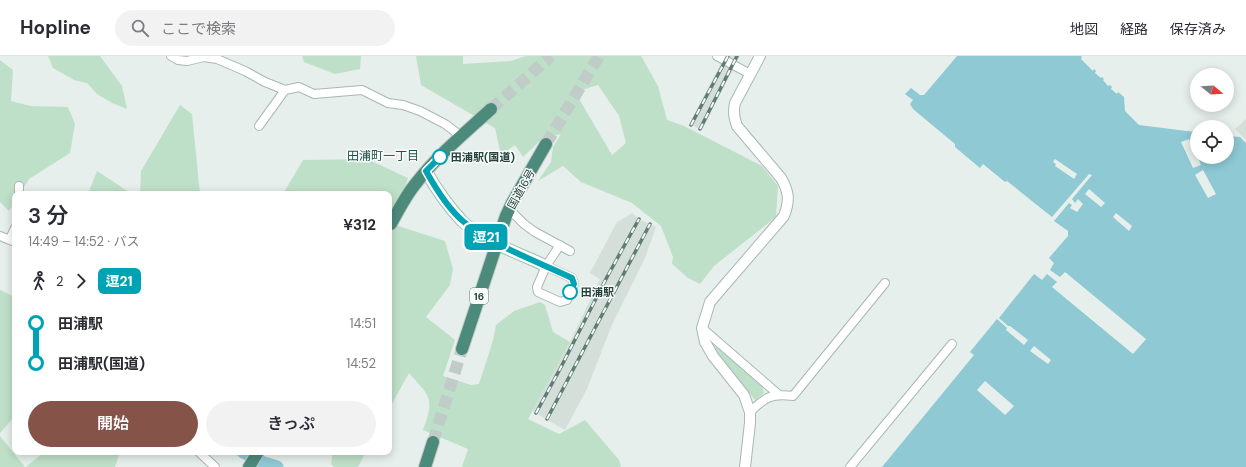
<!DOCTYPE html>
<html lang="ja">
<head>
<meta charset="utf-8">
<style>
  :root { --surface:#fff; --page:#f2f2f3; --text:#2b2b33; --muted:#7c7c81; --line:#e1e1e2; --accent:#855347 }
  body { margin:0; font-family:"DM Sans","Noto Sans JP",sans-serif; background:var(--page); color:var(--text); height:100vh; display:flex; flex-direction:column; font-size:15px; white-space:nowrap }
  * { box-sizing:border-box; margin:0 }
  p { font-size:13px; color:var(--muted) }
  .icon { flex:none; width:22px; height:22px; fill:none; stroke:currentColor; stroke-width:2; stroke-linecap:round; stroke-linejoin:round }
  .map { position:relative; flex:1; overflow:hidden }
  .sheet { position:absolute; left:12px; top:135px; width:380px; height:264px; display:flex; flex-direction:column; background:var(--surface); border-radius:8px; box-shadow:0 2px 10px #0003 }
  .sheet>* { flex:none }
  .badge { padding:0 8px; border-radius:6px; font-size:14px; line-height:26px }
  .needle { width:26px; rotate:108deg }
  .controls { position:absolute; left:1190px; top:12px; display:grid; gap:8px }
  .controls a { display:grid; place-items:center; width:44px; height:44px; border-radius:50%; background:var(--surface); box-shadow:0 2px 10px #0003; font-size:20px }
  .map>.badge { position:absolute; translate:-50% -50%; box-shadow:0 0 0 2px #fff }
  .legs { display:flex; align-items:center; gap:6px; height:44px; padding:0 16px; font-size:13px }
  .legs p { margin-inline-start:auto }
  .headline { display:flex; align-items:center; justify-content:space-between; height:68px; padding:0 16px }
  h1 { font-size:22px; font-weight:600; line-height:30px }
  .action { display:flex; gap:8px; margin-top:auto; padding:8px 16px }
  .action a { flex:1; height:46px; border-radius:24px; background:var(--accent); color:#fff; font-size:16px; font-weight:600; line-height:46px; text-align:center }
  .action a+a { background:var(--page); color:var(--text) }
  ul { padding:0 16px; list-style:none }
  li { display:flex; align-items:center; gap:14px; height:40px; font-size:15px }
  li i { display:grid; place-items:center; width:6px; height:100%; margin:0 5px; background:currentColor }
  li i::after { content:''; width:10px; height:10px; margin:-5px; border:3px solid; border-radius:50%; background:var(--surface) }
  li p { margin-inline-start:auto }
  li:first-child i { background:linear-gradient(#0000 50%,currentColor 0) }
  li:last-child i { background:linear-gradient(currentColor 50%,#0000 0) }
  header { display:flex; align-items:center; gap:24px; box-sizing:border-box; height:56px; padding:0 20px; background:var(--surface); border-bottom:1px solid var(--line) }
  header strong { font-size:19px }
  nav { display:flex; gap:22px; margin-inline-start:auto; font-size:14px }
  .search { width:280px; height:36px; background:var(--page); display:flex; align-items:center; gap:10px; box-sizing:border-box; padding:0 14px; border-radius:22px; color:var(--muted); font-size:15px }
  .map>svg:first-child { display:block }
  .built { fill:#d4dfda }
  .green { fill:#bfe0c8; fill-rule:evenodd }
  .water { fill:#8ec9d4; fill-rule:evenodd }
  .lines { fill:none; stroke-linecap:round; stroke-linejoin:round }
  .river { stroke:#8ec9d4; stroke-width:13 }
  .trunk-tunnel { stroke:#bfccc8; stroke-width:12; stroke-dasharray:12 6; stroke-linecap:butt }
  .minor-casing { stroke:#a8b8b2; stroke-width:10 }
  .tertiary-casing { stroke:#a8b8b2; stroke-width:12 }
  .secondary-casing { stroke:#a4bbb3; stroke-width:13 }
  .trunk-casing { stroke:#c2cac8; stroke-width:14 }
  .minor { stroke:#fff; stroke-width:8 }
  .tertiary { stroke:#fff; stroke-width:10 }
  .secondary { stroke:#fff; stroke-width:11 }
  .trunk { stroke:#4c8a7c; stroke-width:12 }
  .rail-casing { stroke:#5f7d75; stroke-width:3.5 }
  .rail { stroke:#f7fbf9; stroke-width:2; stroke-dasharray:6; stroke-linecap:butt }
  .line-1-casing { stroke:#fff; stroke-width:9 }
  .line-1 { stroke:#00a3b4; stroke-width:6 }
  .stop-1-dot { fill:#fff; stroke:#00a3b4; stroke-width:2 }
  .labels { text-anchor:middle; stroke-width:3; stroke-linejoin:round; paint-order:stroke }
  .shield { fill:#f7fbf9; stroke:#637a73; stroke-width:1 }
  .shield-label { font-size:10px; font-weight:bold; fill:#24423a }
  .stop-label { font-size:11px; font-weight:bold; fill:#24423a; stroke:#f7fbf9; text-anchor:start }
  .street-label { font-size:11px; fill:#24423a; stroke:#f7fbf9 }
  .neighbourhood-label { font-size:12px; fill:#1f5548; stroke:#f7fbf9 }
</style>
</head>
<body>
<header>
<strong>Hopline</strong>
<div class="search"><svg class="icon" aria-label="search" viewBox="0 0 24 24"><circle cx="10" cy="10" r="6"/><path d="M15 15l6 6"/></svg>ここで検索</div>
<nav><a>地図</a><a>経路</a><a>保存済み</a></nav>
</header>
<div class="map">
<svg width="1246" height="411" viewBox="0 0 1246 411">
  <rect width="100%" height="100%" fill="#e6efeb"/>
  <path class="built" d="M725 0H740L702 74 689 68Z
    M1246 63V84L1235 73Z
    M632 157 639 163 656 171 645 202 611 271 587 333 565 374 532 355 570 286 600 223 590 217 617 166Z"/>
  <path class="green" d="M48 0H100L122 30 127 53 112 47 97 38 87 27 74 24 53 12Z
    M302 0H361L360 13 335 18 304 6Z
    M416 0H463V8L511 5 526 0H641L658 30 667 64 684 70 762 110 778 130 776 161 714 210 700 228 688 222 672 208 673 201 661 170 632 147 581 126 563 110 538 125 551 106 553 91 561 78 543 82 523 101 515 89 501 99 495 72 421 29ZM598 29 619 60 626 87 612 99 575 36Z
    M0 4 13 14 11 45 31 50 68 51 75 68 70 97 29 123 20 138H15V145L9 155 0 146Z
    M180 49 192 58 200 138H140L141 115Z
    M367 103 408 122 392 168 445 185 453 213 450 229 426 261 455 284 443 320 471 329 479 328C485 308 493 289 496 269L514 255 540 246 545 249 553 276 570 286 528 363 559 378 585 364 619 404 621 411H462L468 393 423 374C435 341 430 341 409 317L389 353V138H283L303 104Z
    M97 115 132 138H88Z
    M0 234 15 241V360L0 377Z
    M714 291H718L762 328 764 337 755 344 714 293Z
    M0 380 25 411H0Z
    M44 396H120L115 411H26Z
    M333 396H366L358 411H334L331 408Z"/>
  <path class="water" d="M957 0H1081L1082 1 1081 3 1093 15 1094 13 1096 15 1095 17 1101 22 1102 21 1104 23 1103 24 1108 30 1110 29 1112 31 1111 33 1117 38 1118 36 1124 41 1125 55 1139 69 1195 76 1197 77V100L1189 83 1181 86 1193 112 1201 109 1198 101H1227V80L1240 81 1246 87V411H882L974 299 970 296 997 263 1007 272 1006 274 1024 289 1028 284 1010 270H1008L999 262 1034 218 1042 224 1047 218 1057 226 1052 231 1133 298 1146 283 1065 216 1060 221 1050 214 1054 207 1049 202 1068 180V175L1054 165 1069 147 1072 149 1070 152 1077 156 1083 148 1078 143 1075 147 1072 143 1092 119 1089 118 1052 161 1007 125 1005 126 983 108 980 112 955 91V88L913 53 910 48 913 44 905 38 911 32 920 39H924ZM1055 103 1077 118 1074 123 1055 110 1056 108 1053 106ZM1203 114 1216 138 1208 142 1195 119ZM1089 133 1105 147 1101 151 1085 138ZM1116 157 1132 170 1129 175 1113 161ZM1034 290 1051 304 1048 308 1030 295ZM985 325 1014 350 1005 359 977 334Z"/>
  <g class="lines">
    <path class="river" d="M243 396 247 398
      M261 406 277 411"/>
    <path class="trunk-tunnel" d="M491 53 551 0
      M546 88 599 0
      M433 386 462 293"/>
    <defs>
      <path id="minor" d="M171 0 178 4 187 5 204 1 217 3 245 15 265 26 285 34 299 31 314 38 362 34 388 47 403 49 420 55 445 68 461 80
        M717 0 750 18
        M259 70 285 34
        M19 138V130
        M509 153 524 168 535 176 570 195
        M0 180 15 186
        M10 183 15 172
        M546 210 572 222 574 228 567 244 560 246 538 236 537 231Z
        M546 210 560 189
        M702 272 778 338
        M750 356C765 341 772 337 793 340L885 227
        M199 396 215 411
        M850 411 952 288"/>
      <path id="tertiary" d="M745 411 750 367V356L744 339 713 300 705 286 702 272 710 246 784 160C790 144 789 136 781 122L737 70C734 61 733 56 735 47L760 0"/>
      <path id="secondary" d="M426 115C436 133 448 150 462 165 482 185 521 198 546 210"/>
      <path id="trunk" d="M391 168C399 153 406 139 417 126 438 99 466 76 491 53
        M462 293 506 160 512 147 546 88
        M249 411 258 396
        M425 411 433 386"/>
    </defs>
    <use href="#minor" class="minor-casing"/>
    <use href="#tertiary" class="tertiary-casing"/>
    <use href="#secondary" class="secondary-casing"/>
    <use href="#trunk" class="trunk-casing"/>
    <use href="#minor" class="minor"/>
    <use href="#tertiary" class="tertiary"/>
    <use href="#secondary" class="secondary"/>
    <use href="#trunk" class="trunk"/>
    <defs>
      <path id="rail" d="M691 69 728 0
        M700 73 737 0
        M536 357 560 313 607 221 639 163
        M547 363 650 168"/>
    </defs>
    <use href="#rail" class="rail-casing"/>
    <use href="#rail" class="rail"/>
  </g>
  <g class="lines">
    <defs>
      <path id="line-1" d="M440 101 426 115C436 133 448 153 464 166 493 190 539 206 572 222L574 228 570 236"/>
    </defs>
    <use href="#line-1" class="line-1-casing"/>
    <use href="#line-1" class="line-1"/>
  </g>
  <g class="stop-1-dot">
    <circle cx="440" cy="101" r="7"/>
    <circle cx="570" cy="236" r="7"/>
  </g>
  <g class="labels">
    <rect class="shield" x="470" y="232" width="18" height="16" rx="3"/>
    <g class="shield-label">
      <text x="479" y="244">16</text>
    </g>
    <g class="stop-label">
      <text x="451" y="105">田浦駅(国道)</text>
      <text x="581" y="240">田浦駅</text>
    </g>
    <g class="street-label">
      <text transform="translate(521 133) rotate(-61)" y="4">国道16号</text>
    </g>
    <g class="neighbourhood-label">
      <text x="383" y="104">田浦町一丁目</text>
    </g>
  </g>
</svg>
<div class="controls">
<a><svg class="needle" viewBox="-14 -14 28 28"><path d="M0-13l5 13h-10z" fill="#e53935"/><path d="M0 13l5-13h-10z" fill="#7c7c81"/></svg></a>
<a><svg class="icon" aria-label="locate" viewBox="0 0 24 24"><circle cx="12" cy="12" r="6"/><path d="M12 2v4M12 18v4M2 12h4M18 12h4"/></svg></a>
</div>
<b class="badge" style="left:486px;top:181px;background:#00a3b4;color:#fff">逗21</b>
<section class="sheet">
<div class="headline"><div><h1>3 分</h1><p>14:49 – 14:52 · バス</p></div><b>¥312</b></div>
<div class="legs"><svg class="icon" aria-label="walk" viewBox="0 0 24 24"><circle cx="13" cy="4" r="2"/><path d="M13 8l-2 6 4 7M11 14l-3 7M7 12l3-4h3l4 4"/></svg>2<svg class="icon" aria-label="forward" viewBox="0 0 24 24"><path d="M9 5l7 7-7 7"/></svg><b class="badge" style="background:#00a3b4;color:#fff">逗21</b></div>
<ul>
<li><i style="color:#00a3b4"></i><b>田浦駅</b><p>14:51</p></li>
<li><i style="color:#00a3b4"></i><b>田浦駅(国道)</b><p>14:52</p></li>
</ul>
<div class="action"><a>開始</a><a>きっぷ</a></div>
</section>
</div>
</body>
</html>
